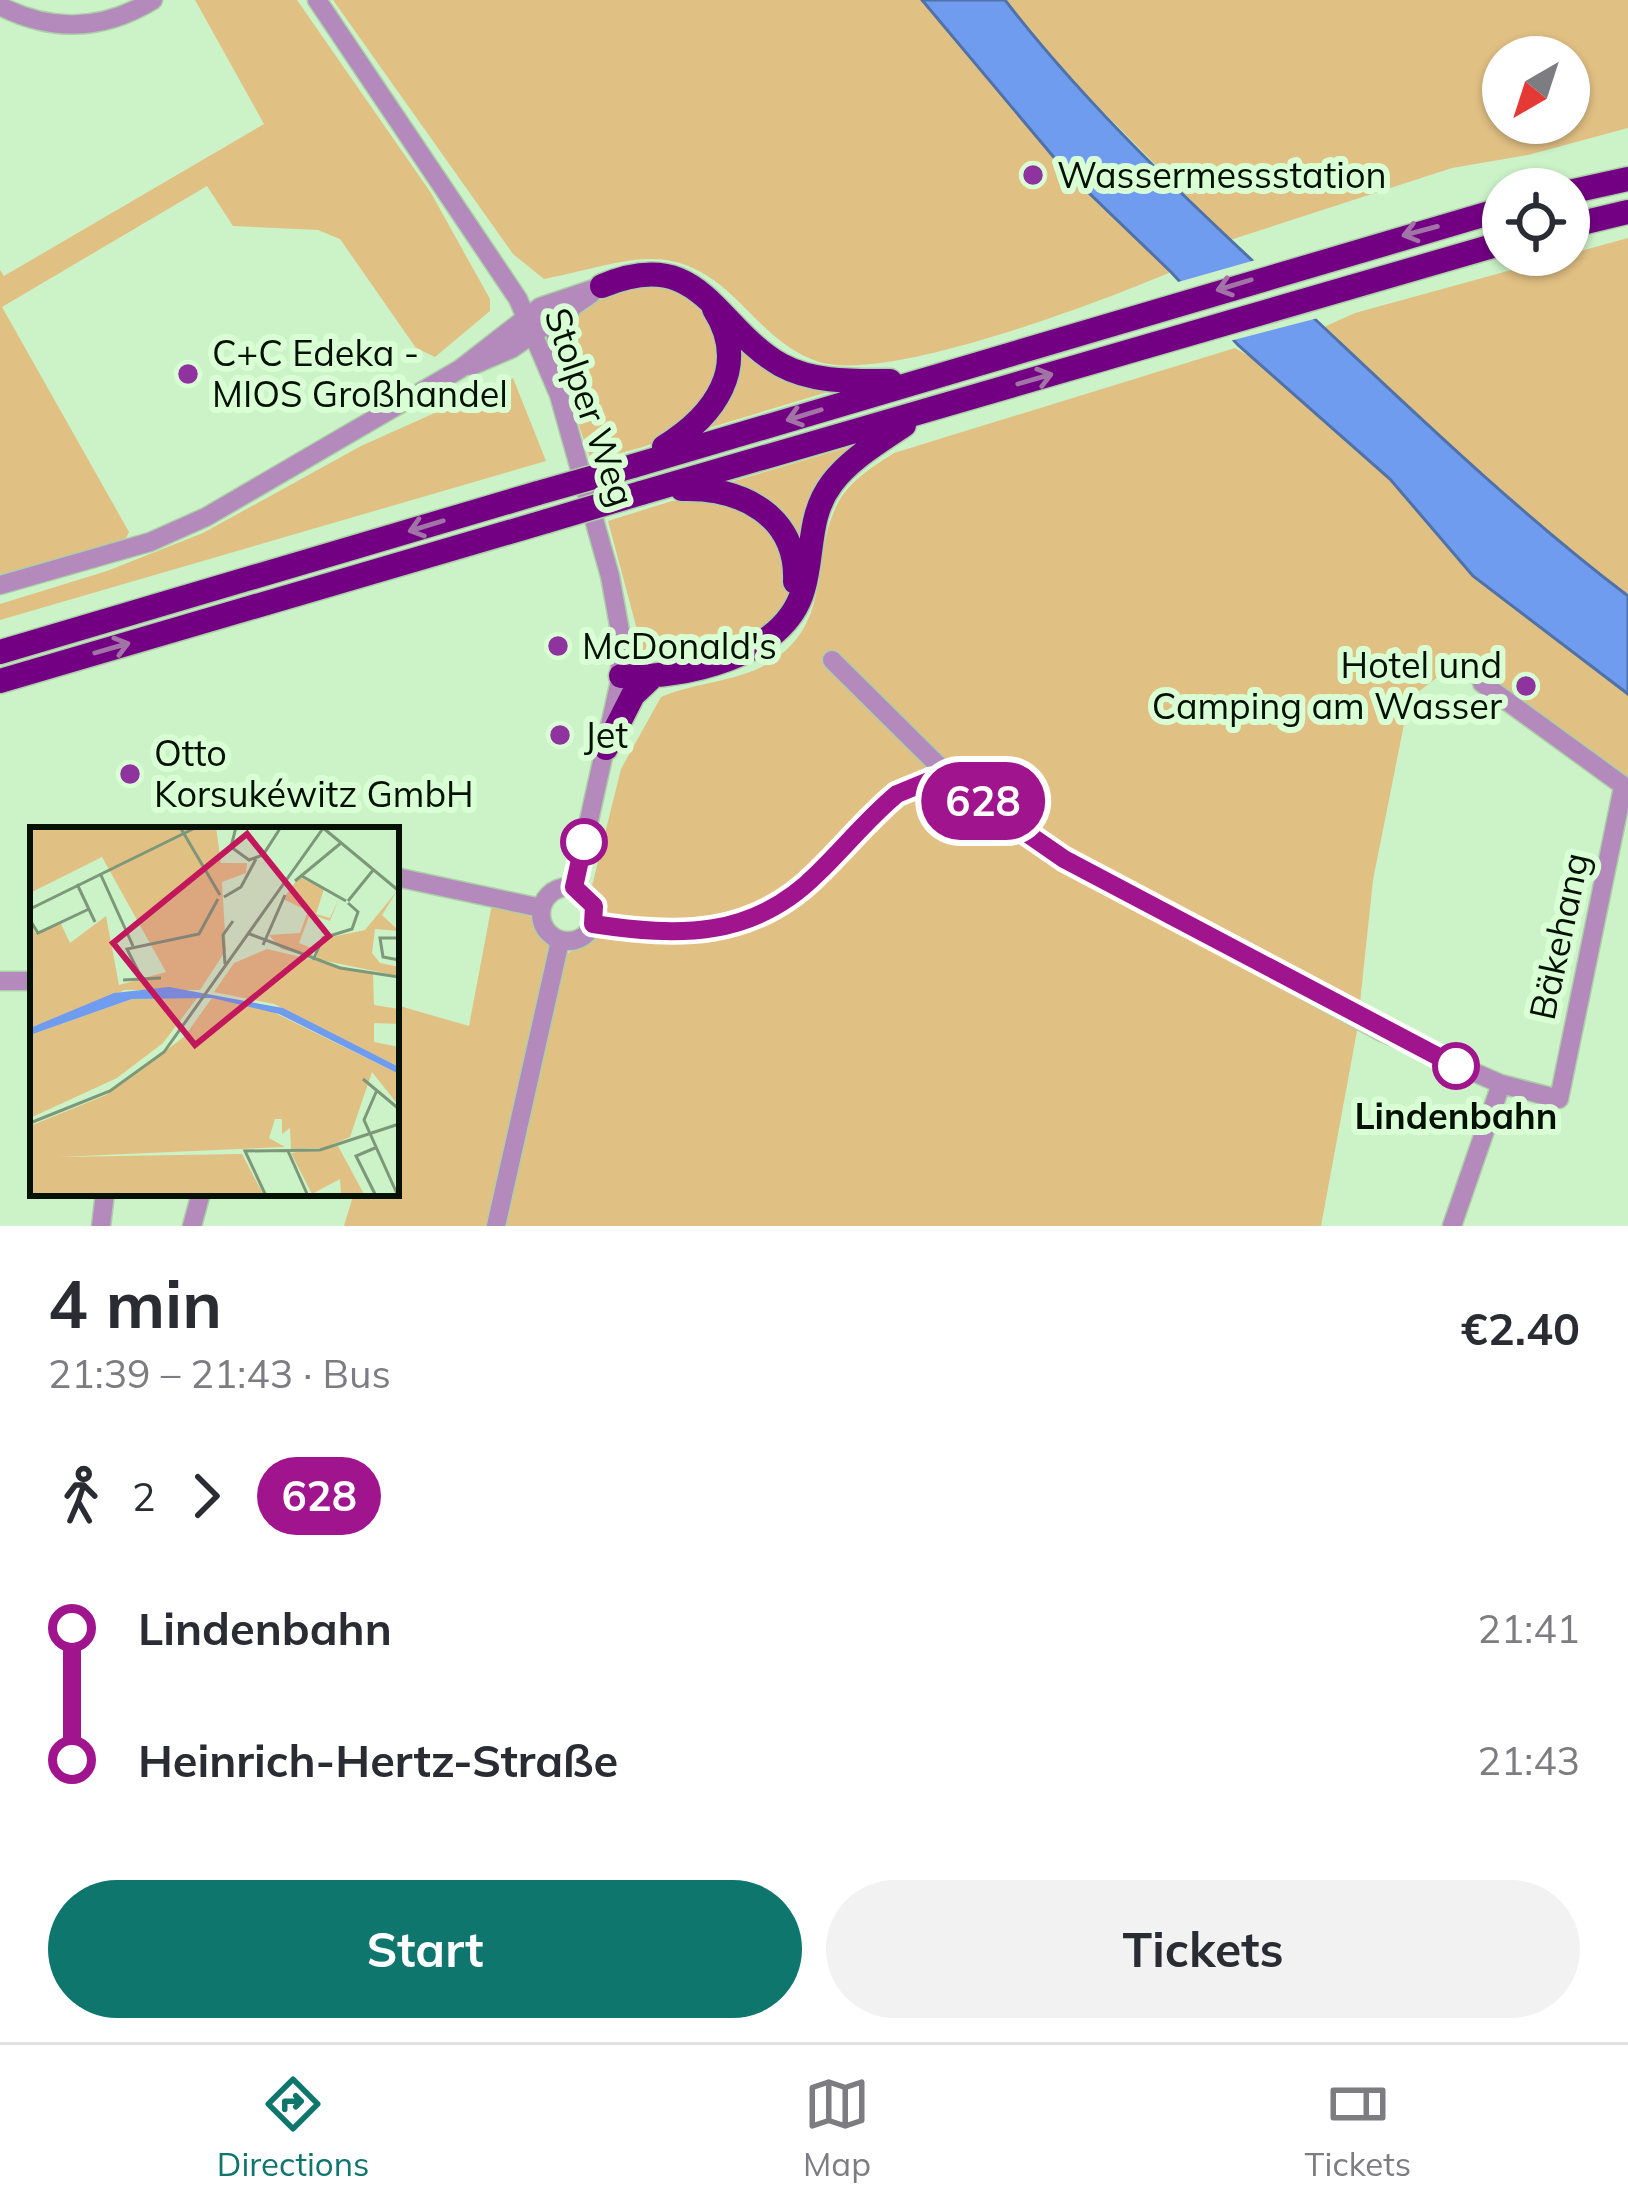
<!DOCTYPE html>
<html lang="en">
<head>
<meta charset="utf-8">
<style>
  :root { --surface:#fff; --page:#f2f2f3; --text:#2b2b33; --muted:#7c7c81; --line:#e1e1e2; --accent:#0f766e }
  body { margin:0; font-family:Mulish,sans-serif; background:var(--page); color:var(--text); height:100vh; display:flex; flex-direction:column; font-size:45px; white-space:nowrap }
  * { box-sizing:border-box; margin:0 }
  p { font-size:39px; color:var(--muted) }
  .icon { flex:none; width:66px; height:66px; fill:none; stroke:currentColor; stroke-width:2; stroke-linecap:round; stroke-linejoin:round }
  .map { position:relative; height:1226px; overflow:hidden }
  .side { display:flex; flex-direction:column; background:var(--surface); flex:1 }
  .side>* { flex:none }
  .badge { padding:0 24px; border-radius:39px; font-size:42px; line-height:78px }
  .needle { width:78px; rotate:219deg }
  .controls { position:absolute; left:1482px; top:36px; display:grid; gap:24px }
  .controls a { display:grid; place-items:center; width:108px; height:108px; border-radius:50%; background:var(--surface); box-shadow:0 3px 9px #0004; font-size:60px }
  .map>.badge { position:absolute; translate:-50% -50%; box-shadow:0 0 0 6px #fff }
  .legs { display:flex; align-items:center; gap:18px; height:132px; padding:0 48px; font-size:39px }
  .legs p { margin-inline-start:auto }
  .headline { display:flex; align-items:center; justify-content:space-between; height:204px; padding:0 48px }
  h1 { font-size:66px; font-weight:700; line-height:90px }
  .action { display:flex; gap:24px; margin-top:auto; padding:24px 48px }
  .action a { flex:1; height:138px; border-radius:72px; background:var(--accent); color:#fff; font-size:48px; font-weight:700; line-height:138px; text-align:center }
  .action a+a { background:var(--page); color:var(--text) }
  ul { padding:0 48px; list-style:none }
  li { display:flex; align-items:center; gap:42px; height:132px; font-size:45px }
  li i { display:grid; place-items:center; width:18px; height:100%; margin:0 15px; background:currentColor }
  li i::after { content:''; width:30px; height:30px; margin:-15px; border:9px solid; border-radius:50%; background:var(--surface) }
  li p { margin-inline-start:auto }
  li:first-child i { background:linear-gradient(#0000 50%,currentColor 0) }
  li:last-child i { background:linear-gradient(currentColor 50%,#0000 0) }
  .menu { display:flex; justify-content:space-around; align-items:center; height:168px; border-top:3px solid var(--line); background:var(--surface); font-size:33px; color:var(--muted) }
  .menu a { display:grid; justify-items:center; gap:6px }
  .menu .selected { color:var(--accent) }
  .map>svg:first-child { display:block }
  .green { fill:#e1c084; fill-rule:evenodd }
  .water { fill:#6f9cef; stroke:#4f72a8; stroke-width:3 }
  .pier { fill:#ccf2c7 }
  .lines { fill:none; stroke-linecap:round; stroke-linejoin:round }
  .minor-casing { stroke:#accea8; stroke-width:21 }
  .highway-casing { stroke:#accea8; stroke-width:27 }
  .minor { stroke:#b489bb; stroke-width:18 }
  .highway { stroke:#730083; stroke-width:24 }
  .highway-bridge-casing { stroke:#accea8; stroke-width:27; stroke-linecap:butt }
  .highway-bridge { stroke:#730083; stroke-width:24 }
  .oneway { stroke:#a173a7 }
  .line-1-casing { stroke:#fff; stroke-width:27 }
  .line-1 { stroke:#a0148e; stroke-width:18 }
  .poi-dot { fill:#8f339e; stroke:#d9ffd4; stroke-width:4.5 }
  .stop-1-dot { fill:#fff; stroke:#a0148e; stroke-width:6 }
  .labels { text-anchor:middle; stroke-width:12; stroke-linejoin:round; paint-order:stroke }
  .poi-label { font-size:36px; fill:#051104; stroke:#d9ffd4; text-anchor:start }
  .street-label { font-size:36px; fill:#051104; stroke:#d9ffd4 }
  .stop-label { font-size:36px; font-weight:bold; fill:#051104; stroke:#d9ffd4 }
  .inset-road { fill:none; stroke:#7c9879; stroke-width:3 }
  .view { fill:#c2185b; fill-opacity:0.15; stroke:#c2185b; stroke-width:6 }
  .inset-edge { fill:none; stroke:#051104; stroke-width:6 }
</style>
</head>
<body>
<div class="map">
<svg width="1628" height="1226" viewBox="0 0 1628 1226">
  <rect width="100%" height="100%" fill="#ccf2c7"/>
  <path class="green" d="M195 0H297L431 193 490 299V311L435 357 416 348 340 239 318 230 233 226 207 186 2 307 129 532 125 540 0 575V270L4 276 264 124Z
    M333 0H922L1062 167 1171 272C1100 302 889 383 819 362 788 352 767 330 745 308 674 233 631 262 544 279L513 254Z
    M1005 0H1628V128L1528 155 1452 168 1230 240 1058 66ZM1503 57H1569V123H1503Z
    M1628 238V596L1538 527 1324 327 1355 313Z
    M643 283C715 296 745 346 695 406 688 415 680 428 671 434 649 449 616 453 591 460 564 384 535 302 643 283Z
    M728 334 841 388 702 430Z
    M1235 348 1271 369 1390 479 1474 576 1628 694V782L1461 659 1409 699 1373 880 1357 1031 1321 1226H344L354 1193H396V1005L469 1026 492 904 528 914 564 956 603 930 605 913 591 890 621 769 661 697C698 681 742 682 775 659 834 618 809 556 839 501 852 479 874 466 894 453Z
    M513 378 546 461 0 620V604L107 571 203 533 361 446Z
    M866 442 803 545 794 546 714 487Z
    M710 497 769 525C775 541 787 562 789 580 795 644 688 666 643 652L608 521 672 501Z"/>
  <path class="water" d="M922 0H1005C1096 118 1209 220 1318 322 1419 417 1518 512 1628 596V694L1473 576 1390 479 1238 345 1171 272 1062 167Z"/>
  <path class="pier" d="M1259 259 1322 317 1226 342 1171 284Z"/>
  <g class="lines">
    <defs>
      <path id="minor" d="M317 0 518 299 559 395 610 576 622 642 619 685 574 888
        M0 6C53 33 104 30 153 0
        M471 366 511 349 591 294
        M559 370 556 335 570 312
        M0 585 150 542 206 517 460 369 540 307 602 286
        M832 660 956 783
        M1482 683 1628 789
        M396 877 541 908
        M541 914a27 27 0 1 1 54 0a27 27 0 1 1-54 0Z
        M593 924C680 936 752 940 818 873 845 847 868 818 897 794L930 780 957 785 1064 859 1382 1032 1501 1084 1559 1099 1623 787
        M0 981H33
        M101 1226 105 1193
        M192 1226 201 1193
        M496 1226 560 941
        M1452 1226 1501 1084"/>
      <path id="highway" d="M1569 192 1628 179
        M1569 226 1628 212
        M602 286C701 244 713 326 781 365 814 383 854 381 890 381
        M664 447C714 416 751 367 714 309
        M633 466 1503 209
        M682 489C740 487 798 515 795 582
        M641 493 1503 243
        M0 652 538 493
        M621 676C682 679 784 657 803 590 814 554 807 516 832 483 850 459 879 442 904 425
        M0 681 547 521
        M606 748 633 695 653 676"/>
    </defs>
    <use href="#minor" class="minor-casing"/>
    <use href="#highway" class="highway-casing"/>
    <use href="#minor" class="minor"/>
    <use href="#highway" class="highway"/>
    <defs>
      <path id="highway-bridge" d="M538 493 633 466
        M547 521 641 493"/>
    </defs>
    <use href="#highway-bridge" class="highway-bridge-casing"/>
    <use href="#highway-bridge" class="highway-bridge"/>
  </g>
  <defs><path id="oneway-shaft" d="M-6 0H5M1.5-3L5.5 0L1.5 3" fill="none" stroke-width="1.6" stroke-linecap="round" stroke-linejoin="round" transform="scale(3)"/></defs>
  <g class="oneway">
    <use href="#oneway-shaft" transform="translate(1420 231) rotate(165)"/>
    <use href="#oneway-shaft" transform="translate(1234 285) rotate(163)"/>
    <use href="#oneway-shaft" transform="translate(1035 379) rotate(-16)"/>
    <use href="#oneway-shaft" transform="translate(804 415) rotate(163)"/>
    <use href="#oneway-shaft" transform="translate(426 526) rotate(163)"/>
    <use href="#oneway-shaft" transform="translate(112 648) rotate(-16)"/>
  </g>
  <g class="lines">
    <defs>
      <path id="line-1" d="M584 842 574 887 594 906 593 924C679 937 753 939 818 873 845 847 868 818 897 794L931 780 957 785 1064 859 1456 1066"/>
    </defs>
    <use href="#line-1" class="line-1-casing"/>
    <use href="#line-1" class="line-1"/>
  </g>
  <g class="poi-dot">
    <circle cx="1033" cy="175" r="12"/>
    <circle cx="188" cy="374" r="12"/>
    <circle cx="558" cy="646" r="12"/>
    <circle cx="1526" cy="686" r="12"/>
    <circle cx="560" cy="735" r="12"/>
    <circle cx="130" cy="774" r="12"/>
  </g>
  <g class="stop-1-dot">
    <circle cx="584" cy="842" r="21"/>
    <circle cx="1456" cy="1066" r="21"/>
  </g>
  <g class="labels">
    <g class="poi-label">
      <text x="1057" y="188">Wassermessstation</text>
      <text x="212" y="366">C+C Edeka -<tspan x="212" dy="41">MIOS Großhandel</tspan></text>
      <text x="582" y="659">McDonald's</text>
      <text x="1502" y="678" text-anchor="end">Hotel und<tspan x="1502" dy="41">Camping am Wasser</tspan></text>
      <text x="584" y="748">Jet</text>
      <text x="154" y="766">Otto<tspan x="154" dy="41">Korsukéwitz GmbH</tspan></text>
    </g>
    <g class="street-label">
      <text transform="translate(590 407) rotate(71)" y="13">Stolper Weg</text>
      <text transform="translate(1559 936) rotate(-78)" y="13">Bäkehang</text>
    </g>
    <g class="stop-label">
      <text x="1456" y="1129">Lindenbahn</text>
    </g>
  </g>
  <g transform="translate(30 827)">
    <rect width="369" height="369" fill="#ccf2c7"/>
    <path d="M0 0H186L191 36H217L216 46 192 55 196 123 170 163H95L0 201V93L5 106 31 97 40 116 76 89 89 158 136 145 72 30 0 66ZM269 50 294 62 286 87 300 91 309 71 300 94 280 87 269 116 284 122 282 130 251 122 239 108 270 106 278 84 253 72ZM367 64 352 88 369 104 345 102 342 126 350 136 369 140V149L286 132 292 112 335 103ZM237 122 343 147 344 178 369 182V197L344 196V215L369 220V240L244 177 184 165 204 136ZM168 170 133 216 87 251 0 291V208L102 172ZM182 171 239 183 369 247V279L342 245 320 310 294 321 261 322 260 301 252 307V292H245L239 311 255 320 28 330 212 327 234 369H0V299L76 268 154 210ZM308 319 335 369 311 367 310 352 282 367 261 326Z" fill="#e1c084"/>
    <path d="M139 160 253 181 369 240V247L249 187 182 171 102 172 0 208V201L84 166Z" fill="#6f9cef"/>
    <path class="inset-road" d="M150 0 190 68M206 0 201 20 219 33 233 28 251 0M292 0 369 64M70 46 103 119M270 48 316 74M265 54 311 16M47 57 65 95M194 70 211 60 226 32M318 74 344 42M0 82 167 0M0 93 8 106 59 82M217 106 310 141 369 150M369 111H350L353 130 369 133M233 118 255 68M283 133 293 111 322 102 328 85 318 76M195 137 193 108 203 94M112 152 97 122 169 107 188 72M93 153 131 151M333 252 369 282M347 263 334 293 368 369M0 296 80 264 134 225 294 0M345 321 326 329 346 369M258 324 278 369M236 369 215 324 290 323 369 297"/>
    <path class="view" d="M217 7 299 109 165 218 83 116Z"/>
    <rect width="369" height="369" class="inset-edge"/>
  </g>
</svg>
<div class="controls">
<a><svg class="needle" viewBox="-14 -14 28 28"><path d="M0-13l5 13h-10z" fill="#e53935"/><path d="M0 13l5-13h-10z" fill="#7c7c81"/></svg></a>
<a><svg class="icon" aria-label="locate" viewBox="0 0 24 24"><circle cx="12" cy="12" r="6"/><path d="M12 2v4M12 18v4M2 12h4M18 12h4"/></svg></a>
</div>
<b class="badge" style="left:983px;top:801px;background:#a0148e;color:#fff">628</b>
</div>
<section class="side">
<div class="headline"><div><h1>4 min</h1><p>21:39 – 21:43 · Bus</p></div><b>€2.40</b></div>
<div class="legs"><svg class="icon" aria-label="walk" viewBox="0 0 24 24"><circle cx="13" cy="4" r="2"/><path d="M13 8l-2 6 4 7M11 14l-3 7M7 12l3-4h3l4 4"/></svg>2<svg class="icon" aria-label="forward" viewBox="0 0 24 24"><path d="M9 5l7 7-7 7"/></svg><b class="badge" style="background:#a0148e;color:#fff">628</b></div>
<ul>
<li><i style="color:#a0148e"></i><b>Lindenbahn</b><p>21:41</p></li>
<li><i style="color:#a0148e"></i><b>Heinrich-Hertz-Straße</b><p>21:43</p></li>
</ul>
<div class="action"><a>Start</a><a>Tickets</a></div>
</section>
<nav class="menu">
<a class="selected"><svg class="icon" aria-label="directions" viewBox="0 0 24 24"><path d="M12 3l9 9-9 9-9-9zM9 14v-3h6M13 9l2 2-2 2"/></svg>Directions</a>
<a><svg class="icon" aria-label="map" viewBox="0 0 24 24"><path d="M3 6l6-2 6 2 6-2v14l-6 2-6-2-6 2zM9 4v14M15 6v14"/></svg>Map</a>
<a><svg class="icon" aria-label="tickets" viewBox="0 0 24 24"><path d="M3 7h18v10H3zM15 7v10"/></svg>Tickets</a>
</nav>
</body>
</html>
